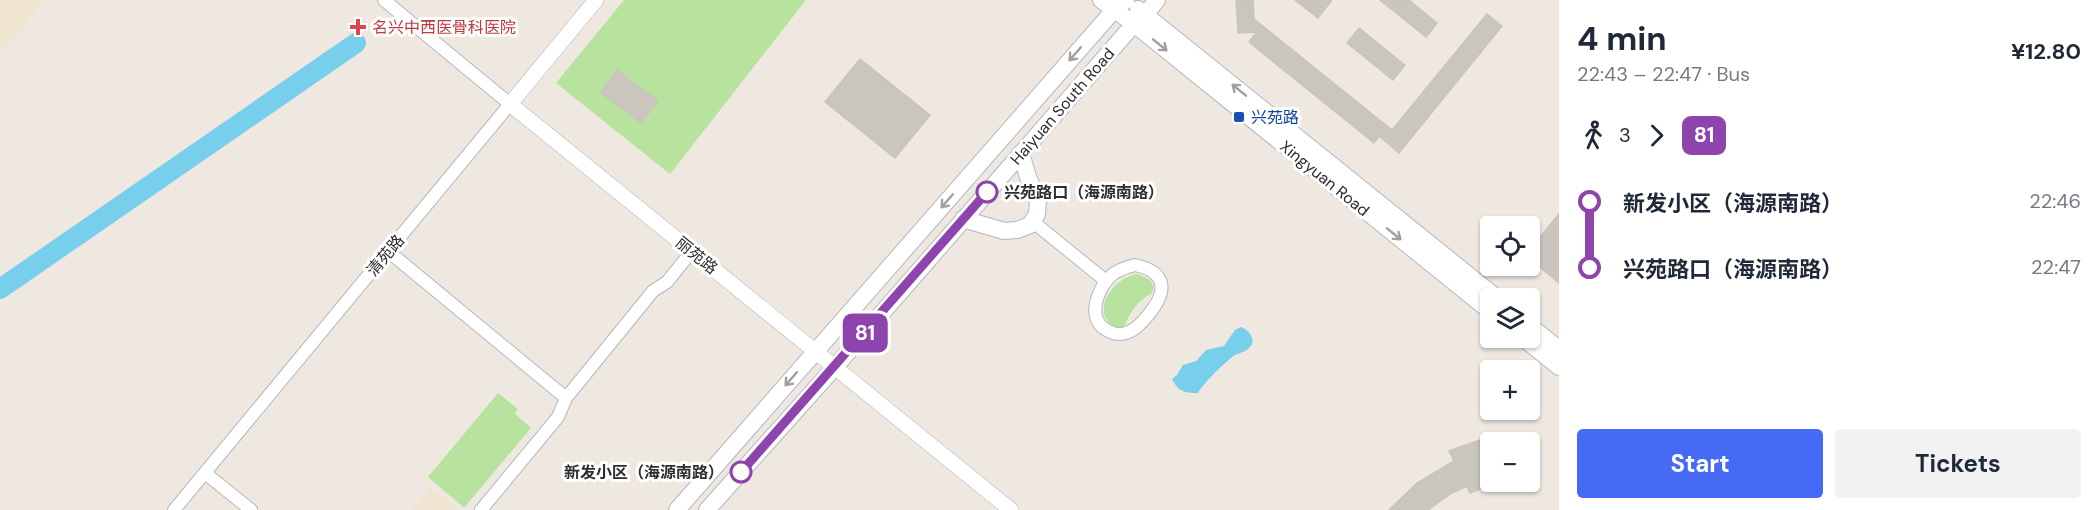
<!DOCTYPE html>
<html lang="en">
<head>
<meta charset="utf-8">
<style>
  :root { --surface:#fff; --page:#f2f2f3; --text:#1f2937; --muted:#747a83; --accent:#466af6 }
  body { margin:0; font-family:"DM Sans","Noto Sans SC",sans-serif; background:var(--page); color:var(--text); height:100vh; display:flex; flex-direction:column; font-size:22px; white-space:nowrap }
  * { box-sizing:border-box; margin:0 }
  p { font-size:20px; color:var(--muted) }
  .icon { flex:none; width:33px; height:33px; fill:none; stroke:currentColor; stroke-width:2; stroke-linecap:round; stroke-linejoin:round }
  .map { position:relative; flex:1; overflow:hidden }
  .sheet { display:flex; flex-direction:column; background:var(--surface); width:540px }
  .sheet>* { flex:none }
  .badge { padding:0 12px; border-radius:9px; font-size:21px; line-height:39px }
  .controls { position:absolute; left:1480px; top:216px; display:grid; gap:12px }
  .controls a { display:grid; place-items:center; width:60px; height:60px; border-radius:6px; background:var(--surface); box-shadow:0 2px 4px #0004; font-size:30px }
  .map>.badge { position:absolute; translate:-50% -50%; box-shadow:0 0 0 3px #fff }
  .legs { display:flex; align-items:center; gap:9px; height:66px; padding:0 18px; font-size:20px }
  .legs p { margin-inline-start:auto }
  .headline { display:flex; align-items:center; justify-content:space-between; height:102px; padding:0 18px }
  h1 { font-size:33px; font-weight:700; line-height:45px }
  .action { display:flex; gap:12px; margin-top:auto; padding:12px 18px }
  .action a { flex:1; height:69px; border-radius:6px; background:var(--accent); color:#fff; font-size:24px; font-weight:700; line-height:69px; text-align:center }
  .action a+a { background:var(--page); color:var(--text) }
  ul { padding:0 18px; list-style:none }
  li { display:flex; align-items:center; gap:21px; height:66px; font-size:22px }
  li i { display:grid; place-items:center; width:9px; height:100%; margin:0 8px; background:currentColor }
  li i::after { content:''; width:15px; height:15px; margin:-8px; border:4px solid; border-radius:50%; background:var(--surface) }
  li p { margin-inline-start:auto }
  li:first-child i { background:linear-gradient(#0000 50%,currentColor 0) }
  li:last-child i { background:linear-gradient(currentColor 50%,#0000 0) }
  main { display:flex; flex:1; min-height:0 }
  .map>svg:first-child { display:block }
  .education { fill:#efe5d1 }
  .green { fill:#b7e39f }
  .water { fill:#77cfec }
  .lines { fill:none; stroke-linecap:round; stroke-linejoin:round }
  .river { stroke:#77cfec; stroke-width:20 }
  .building { fill:#cac6bf; stroke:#cac4ba; stroke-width:1.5 }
  .minor-casing { stroke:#b4b7c0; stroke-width:14 }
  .tertiary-casing { stroke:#b4b7c0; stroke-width:16 }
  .secondary-casing { stroke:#b4b7c0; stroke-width:18 }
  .minor { stroke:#fff; stroke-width:12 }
  .tertiary { stroke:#fff; stroke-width:15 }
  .secondary { stroke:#fff; stroke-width:16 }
  .oneway { stroke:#a0a0a0 }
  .line-1-casing { stroke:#fff; stroke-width:14 }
  .line-1 { stroke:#8e44ad; stroke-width:9 }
  .health-dot { fill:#e0444e; stroke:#fff; stroke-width:2 }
  .transit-dot { fill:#1a4fb4; stroke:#fff; stroke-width:2 }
  .stop-1-dot { fill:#fff; stroke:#8e44ad; stroke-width:3 }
  .labels { text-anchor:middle; stroke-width:6; stroke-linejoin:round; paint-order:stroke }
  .health-label { font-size:16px; fill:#be3a42; stroke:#fff; text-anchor:start }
  .street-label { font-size:16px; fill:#2d2d2d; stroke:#fff }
  .transit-label { font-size:16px; fill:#164399; stroke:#fff; text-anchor:start }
  .stop-label { font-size:16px; font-weight:bold; fill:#2d2d2d; stroke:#fff; text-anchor:start }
</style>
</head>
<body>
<main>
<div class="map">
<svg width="1559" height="510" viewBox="0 0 1559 510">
  <rect width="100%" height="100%" fill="#eee8e0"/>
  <path class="education" d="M0 0H45L0 54Z
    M431 487 458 510H412Z"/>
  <path class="green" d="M624 0H806L670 174 556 83Z
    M1138 274 1150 280 1154 286 1152 293C1137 301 1129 313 1123 330 1085 321 1110 277 1138 274Z
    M498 393 518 409 515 414 531 428 464 508 428 477Z"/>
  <path class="water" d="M1241 327C1250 331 1258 341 1248 349 1243 353 1236 353 1231 358 1222 365 1202 385 1198 393 1184 393 1178 391 1172 379L1177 375 1183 365 1196 361 1206 350 1224 346 1235 330Z"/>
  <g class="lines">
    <path class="river" d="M0 289 356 43"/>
  </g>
  <path class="building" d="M1236 0H1253L1254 19 1392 130 1487 14 1502 26 1399 153 1379 136 1374 143 1249 42 1257 32 1238 33Z
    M1295 0H1332L1318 18Z
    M1380 0H1409L1437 23 1426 37Z
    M1359 28 1405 65 1393 80 1347 43Z
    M860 59 930 115 895 158 825 102Z
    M617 70 658 101 641 123 600 92Z
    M1559 214V283L1530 259V249Z
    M1491 438V485L1470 493 1467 486 1450 494 1428 510H1389L1417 483 1454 461 1449 451 1480 440Z"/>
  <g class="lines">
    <defs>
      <path id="minor" d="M1032 221 1106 281
        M388 251 566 398
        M1135 265C1167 272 1168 291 1149 314 1141 324 1132 334 1119 334 1113 334 1106 330 1102 327 1087 312 1100 285 1113 274 1120 269 1127 267 1135 265Z
        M205 473 251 510
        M174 510 510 104 384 0
        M481 510 558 417 566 398 653 291 667 282 692 251"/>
      <path id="tertiary" d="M596 0 510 104 1011 510"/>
      <path id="secondary" d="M1101 0 1134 24 1491 312
        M1138 9 1497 298
        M963 219 1004 231 1017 230 1030 225 1037 214 1038 200 1028 177 1021 153
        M1530 326 1559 349
        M1523 338 1559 367
        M677 510 1114 10 1126 0
        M707 510 835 367 1134 24 1145 15 1157 0"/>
    </defs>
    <use href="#minor" class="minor-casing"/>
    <use href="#tertiary" class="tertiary-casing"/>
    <use href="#secondary" class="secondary-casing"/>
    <use href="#minor" class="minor"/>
    <use href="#tertiary" class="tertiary"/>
    <use href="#secondary" class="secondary"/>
  </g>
  <defs><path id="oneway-shaft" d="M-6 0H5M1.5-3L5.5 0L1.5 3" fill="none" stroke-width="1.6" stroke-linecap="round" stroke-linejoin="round" transform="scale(1.5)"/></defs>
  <g class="oneway">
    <use href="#oneway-shaft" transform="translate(1160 45) rotate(39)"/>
    <use href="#oneway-shaft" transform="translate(1075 54) rotate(131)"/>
    <use href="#oneway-shaft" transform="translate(1239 90) rotate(-141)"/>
    <use href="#oneway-shaft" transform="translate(947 201) rotate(131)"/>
    <use href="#oneway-shaft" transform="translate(1394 234) rotate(39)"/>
    <use href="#oneway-shaft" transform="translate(791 379) rotate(131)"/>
  </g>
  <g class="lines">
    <defs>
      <path id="line-1" d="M741 472 987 192"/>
    </defs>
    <use href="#line-1" class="line-1-casing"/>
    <use href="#line-1" class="line-1"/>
  </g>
  <path class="health-dot" d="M355 18h6v6h6v6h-6v6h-6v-6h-6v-6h6z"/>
  <rect class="transit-dot" x="1233" y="111" width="12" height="12" rx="3"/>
  <g class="stop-1-dot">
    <circle cx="987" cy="192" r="10"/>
    <circle cx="741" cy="472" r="10"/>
  </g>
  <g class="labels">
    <g class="health-label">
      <text x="372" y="33">名兴中西医骨科医院</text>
    </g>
    <g class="street-label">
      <text transform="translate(1062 106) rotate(-49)" y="6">Haiyuan South Road</text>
      <text transform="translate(1325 178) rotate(39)" y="6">Xingyuan Road</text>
      <text transform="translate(385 255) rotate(-50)" y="6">清苑路</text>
      <text transform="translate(697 255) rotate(39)" y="6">丽苑路</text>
    </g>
    <g class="transit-label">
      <text x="1251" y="123">兴苑路</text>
    </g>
    <g class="stop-label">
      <text x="1004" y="198">兴苑路口（海源南路）</text>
      <text x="724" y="478" text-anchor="end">新发小区（海源南路）</text>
    </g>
  </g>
</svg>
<div class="controls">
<a><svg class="icon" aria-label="locate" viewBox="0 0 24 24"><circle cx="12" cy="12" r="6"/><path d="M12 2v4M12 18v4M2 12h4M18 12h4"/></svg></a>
<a><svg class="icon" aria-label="layers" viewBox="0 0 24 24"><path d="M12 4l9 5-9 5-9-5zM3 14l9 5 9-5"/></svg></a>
<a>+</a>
<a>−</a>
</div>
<b class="badge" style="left:865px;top:333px;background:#8e44ad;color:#fff">81</b>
</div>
<section class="sheet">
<div class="headline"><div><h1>4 min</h1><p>22:43 – 22:47 · Bus</p></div><b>¥12.80</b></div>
<div class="legs"><svg class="icon" aria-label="walk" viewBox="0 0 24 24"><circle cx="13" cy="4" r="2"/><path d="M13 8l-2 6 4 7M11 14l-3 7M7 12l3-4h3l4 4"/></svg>3<svg class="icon" aria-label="forward" viewBox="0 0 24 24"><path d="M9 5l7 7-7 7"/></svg><b class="badge" style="background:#8e44ad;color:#fff">81</b></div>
<ul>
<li><i style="color:#8e44ad"></i><b>新发小区（海源南路）</b><p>22:46</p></li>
<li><i style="color:#8e44ad"></i><b>兴苑路口（海源南路）</b><p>22:47</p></li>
</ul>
<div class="action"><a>Start</a><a>Tickets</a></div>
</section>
</main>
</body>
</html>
